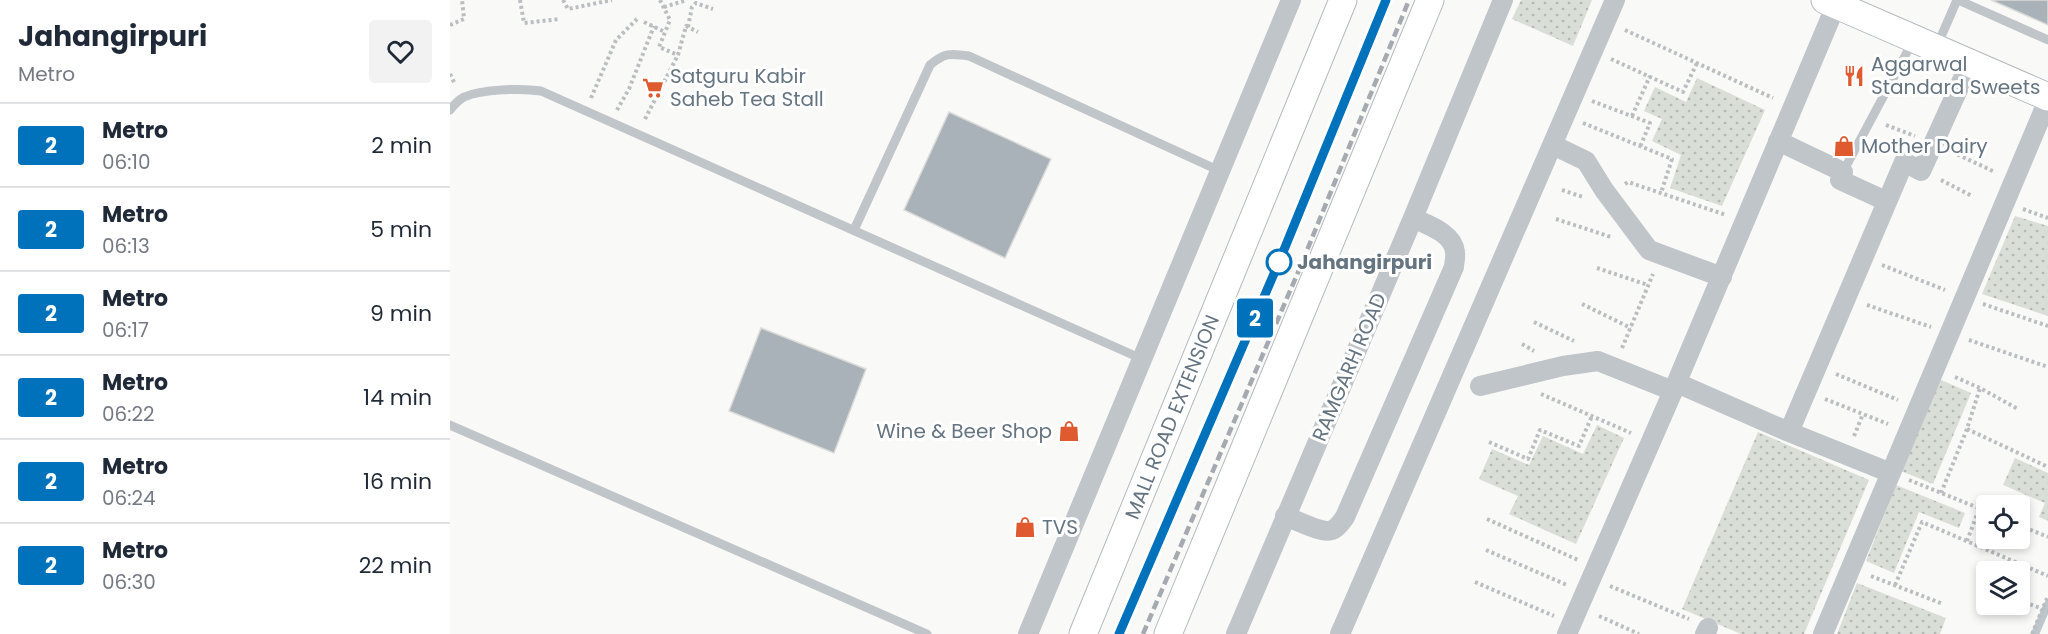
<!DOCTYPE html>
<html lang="en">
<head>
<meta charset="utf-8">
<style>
  :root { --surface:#fff; --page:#f2f2f3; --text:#1f2937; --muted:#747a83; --line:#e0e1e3 }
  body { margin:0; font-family:Poppins,sans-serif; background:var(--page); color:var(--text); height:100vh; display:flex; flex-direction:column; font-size:22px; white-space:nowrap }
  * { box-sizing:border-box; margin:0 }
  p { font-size:20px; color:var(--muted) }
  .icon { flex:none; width:33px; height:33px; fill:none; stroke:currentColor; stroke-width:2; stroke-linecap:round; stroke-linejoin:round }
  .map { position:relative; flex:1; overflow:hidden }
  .panel { display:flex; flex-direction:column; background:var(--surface); width:450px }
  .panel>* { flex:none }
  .badge { padding:0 12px; border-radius:4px; font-size:21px; line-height:39px }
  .fabs { position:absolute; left:1526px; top:495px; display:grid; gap:12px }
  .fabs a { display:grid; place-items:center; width:54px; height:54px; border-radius:6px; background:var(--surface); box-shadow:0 3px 9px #0003; font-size:30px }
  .map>.badge { position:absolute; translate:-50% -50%; box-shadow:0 0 0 3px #fff }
  .round { display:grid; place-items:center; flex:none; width:63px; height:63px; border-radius:6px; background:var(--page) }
  .summary { display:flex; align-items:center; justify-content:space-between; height:102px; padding:0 18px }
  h1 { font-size:28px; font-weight:700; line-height:45px }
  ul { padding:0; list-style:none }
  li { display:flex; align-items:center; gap:18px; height:84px; padding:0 18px; border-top:2px solid var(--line) }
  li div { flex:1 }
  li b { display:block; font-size:22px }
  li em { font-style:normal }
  li .badge { min-width:66px; font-weight:700; text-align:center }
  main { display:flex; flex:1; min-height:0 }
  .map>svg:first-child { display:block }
  .grass { fill:url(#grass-dots) }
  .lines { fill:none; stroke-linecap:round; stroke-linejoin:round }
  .stream { stroke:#bcc6cb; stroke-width:8 }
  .building { fill:#a9b2b8; stroke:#dbdbd9; stroke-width:1.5 }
  .secondary-casing { stroke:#b5babf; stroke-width:29 }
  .path { stroke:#bbbec1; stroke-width:4; stroke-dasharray:3 3; stroke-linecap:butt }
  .lane { stroke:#c0c5c9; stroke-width:9 }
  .street { stroke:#c0c5c9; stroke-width:20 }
  .secondary { stroke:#fff; stroke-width:27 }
  .rail { stroke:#a4aab0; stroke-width:4.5; stroke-dasharray:9 4.5; stroke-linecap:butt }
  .line-casing { stroke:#fff; stroke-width:14 }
  .line { stroke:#0072bc; stroke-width:9 }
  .stop-dot { fill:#fff; stroke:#0072bc; stroke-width:3 }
  .labels { text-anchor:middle; stroke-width:6; stroke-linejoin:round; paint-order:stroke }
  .poi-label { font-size:20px; fill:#657481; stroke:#fff; text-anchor:start }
  .stop-label { font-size:20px; font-weight:bold; fill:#657481; stroke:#fff; text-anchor:start }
  .street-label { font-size:20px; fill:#657481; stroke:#fff }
</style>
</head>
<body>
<main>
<section class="panel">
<div class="summary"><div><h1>Jahangirpuri</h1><p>Metro</p></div><a class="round"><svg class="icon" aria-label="heart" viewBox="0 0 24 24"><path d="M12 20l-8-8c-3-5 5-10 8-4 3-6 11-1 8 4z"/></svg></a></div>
<ul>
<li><span class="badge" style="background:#0072bc;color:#fff">2</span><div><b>Metro</b><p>06:10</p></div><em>2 min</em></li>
<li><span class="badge" style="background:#0072bc;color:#fff">2</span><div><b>Metro</b><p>06:13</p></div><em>5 min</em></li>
<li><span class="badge" style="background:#0072bc;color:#fff">2</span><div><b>Metro</b><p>06:17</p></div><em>9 min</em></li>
<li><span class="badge" style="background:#0072bc;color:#fff">2</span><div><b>Metro</b><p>06:22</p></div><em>14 min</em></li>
<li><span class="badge" style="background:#0072bc;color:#fff">2</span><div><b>Metro</b><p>06:24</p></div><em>16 min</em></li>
<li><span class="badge" style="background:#0072bc;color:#fff">2</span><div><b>Metro</b><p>06:30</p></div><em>22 min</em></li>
</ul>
</section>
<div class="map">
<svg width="1598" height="634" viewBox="0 0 1598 634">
  <defs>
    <pattern id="grass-dots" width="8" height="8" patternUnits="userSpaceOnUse" patternTransform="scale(1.5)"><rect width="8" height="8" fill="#d9ded6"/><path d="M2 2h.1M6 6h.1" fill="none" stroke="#b4b9b3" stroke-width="1.8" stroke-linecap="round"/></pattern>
  </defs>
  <rect width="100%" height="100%" fill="#f9f9f7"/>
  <path class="grass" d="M1071 0H1142L1123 46 1062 19Z
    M1247 78 1315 110 1272 206 1220 188 1231 155 1202 141 1212 119 1194 111 1205 87 1236 102Z
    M1565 216 1598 226V316L1532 294Z
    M1489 379 1521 393 1483 484 1451 471Z
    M1147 425 1174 438 1126 544 1059 514 1068 496 1029 479 1042 449 1079 465 1093 436 1133 454Z
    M1308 432 1419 480 1354 634H1291L1232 609Z
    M1565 458 1598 473V521L1589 517 1595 503 1553 485Z
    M1446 485 1515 513 1509 528 1469 512 1444 573 1416 561Z
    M1407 583 1496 618 1490 634H1387Z"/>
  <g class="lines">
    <path class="stream" d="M1585 634 1598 604"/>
  </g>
  <path class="building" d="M1541 0H1598V25Z
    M499 112 601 159 555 258 454 210Z
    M311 328 416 369 384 453 279 411Z"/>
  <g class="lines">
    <defs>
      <path id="secondary" d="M1375 0 1598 97
        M633 634 893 0
        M718 634 980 0"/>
    </defs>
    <use href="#secondary" class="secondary-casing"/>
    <path class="path" d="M70 0 74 23 110 19
      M113 0 118 9 162 0
      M210 0 220 20 209 47 228 55
      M214 7 237 0
      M194 22 215 32
      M0 25 14 19 12 0
      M238 27 242 7 246 3 263 9
      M1175 30 1323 98
      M1161 59 1233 92 1247 63
      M0 74 5 84
      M141 98 166 40 187 19
      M1142 101 1200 123 1190 147
      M167 110 179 89 204 26
      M1182 116 1200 76
      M195 119 228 55 236 26 248 32
      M1133 123 1222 159 1211 193
      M1436 125 1465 136
      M1502 152 1545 172
      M1491 180 1522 196
      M1175 184 1178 182 1276 215
      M1112 190 1133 197
      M1573 209 1598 218
      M1106 219 1161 237
      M1432 265 1495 290
      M1147 268 1198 285
      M1132 304 1181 328
      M1533 304 1598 326
      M1417 305 1481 327
      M1084 322 1124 341
      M1519 340 1598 367
      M1072 344 1084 351
      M1172 348 1203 274
      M1386 374 1448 400
      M1505 377 1530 388 1568 409
      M1091 394 1181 433
      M1375 399 1438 424
      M1517 429 1598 467
      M1404 436 1413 414
      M1039 442 1078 459 1090 430 1129 446 1142 416
      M1459 480 1536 511
      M1491 493 1517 429 1530 388
      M1037 519 1128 560
      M1569 525 1598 537
      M1517 541 1529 509
      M1036 550 1117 585
      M1421 576 1493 604
      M1025 582 1104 616
      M1445 585 1472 522 1598 576
      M1160 586 1239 619
      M1569 600 1598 611
      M1149 616 1189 634
      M1582 634 1598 596"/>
    <path class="lane" d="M1508 0 1598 40
      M1487 46 1507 0
      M0 110C4 105 8 100 14 97 32 89 72 88 91 91L692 359
      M1393 172 1463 41
      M404 230 480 65C494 53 500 53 519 56L770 171
      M0 425 477 634"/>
    <path class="street" d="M1328 141 1393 172 1390 180 1436 201
      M1103 145 1136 161 1154 190 1199 250 1272 277
      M1227 383 1339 432 1441 473
      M1030 386 1113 366 1148 361 1223 391
      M1339 432 1454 162 1471 171 1520 63
      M835 516C846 520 872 534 882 530 888 528 892 521 895 517L1004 267C1004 263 1006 257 1005 252 1003 233 978 225 963 218
      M578 634 841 0
      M786 634 963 218 1053 0
      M890 634 1165 0
      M1117 634 1223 391 1386 5
      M1255 634 1258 628
      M1373 634 1598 100"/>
    <use href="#secondary" class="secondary"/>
    <path class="rail" d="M669 634 829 262 936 0
      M693 634 849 270 959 0"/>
  </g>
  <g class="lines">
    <defs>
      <path id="line" d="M669 634 829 262 936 0"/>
    </defs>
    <use href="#line" class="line-casing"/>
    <use href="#line" class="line"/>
  </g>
  <defs>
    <symbol id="restaurant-bare" viewBox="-9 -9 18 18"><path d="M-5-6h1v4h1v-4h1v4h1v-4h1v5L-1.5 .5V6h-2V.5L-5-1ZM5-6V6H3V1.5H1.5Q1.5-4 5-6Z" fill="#e05a30" stroke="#fff" stroke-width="2.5" paint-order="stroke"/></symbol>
    <symbol id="supermarket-bare" viewBox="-9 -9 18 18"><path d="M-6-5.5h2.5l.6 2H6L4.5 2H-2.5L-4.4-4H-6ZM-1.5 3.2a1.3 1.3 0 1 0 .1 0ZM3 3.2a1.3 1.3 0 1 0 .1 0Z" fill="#e05a30" stroke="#fff" stroke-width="2.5" paint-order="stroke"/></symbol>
    <symbol id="shop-bare" viewBox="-9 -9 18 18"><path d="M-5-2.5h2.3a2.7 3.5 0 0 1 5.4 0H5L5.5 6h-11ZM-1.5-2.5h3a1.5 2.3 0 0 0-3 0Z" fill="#e05a30" stroke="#fff" stroke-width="2.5" paint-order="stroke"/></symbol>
  </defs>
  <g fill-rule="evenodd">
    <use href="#restaurant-bare" x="1389" y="61" width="30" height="30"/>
    <use href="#supermarket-bare" x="188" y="73" width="30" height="30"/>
    <use href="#shop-bare" x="1379" y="131" width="30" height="30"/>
    <use href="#shop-bare" x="604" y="416" width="30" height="30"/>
    <use href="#shop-bare" x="560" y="512" width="30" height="30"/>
  </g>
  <circle class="stop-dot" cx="829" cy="262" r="12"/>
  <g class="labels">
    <g class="poi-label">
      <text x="1421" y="71">Aggarwal<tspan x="1421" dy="23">Standard Sweets</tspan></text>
      <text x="220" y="83">Satguru Kabir<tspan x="220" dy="23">Saheb Tea Stall</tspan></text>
      <text x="1411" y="153">Mother Dairy</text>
      <text x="602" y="438" text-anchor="end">Wine &amp; Beer Shop</text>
      <text x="592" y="534">TVS</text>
    </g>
    <g class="stop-label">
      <text x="847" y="269">Jahangirpuri</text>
    </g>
    <g class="street-label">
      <text transform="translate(899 367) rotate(-67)" y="7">RAMGARH ROAD</text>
      <text transform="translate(722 417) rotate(-68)" y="7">MALL ROAD EXTENSION</text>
    </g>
  </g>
</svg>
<div class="fabs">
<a><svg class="icon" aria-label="locate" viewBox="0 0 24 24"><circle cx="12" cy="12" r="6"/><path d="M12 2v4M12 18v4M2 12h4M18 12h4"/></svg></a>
<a><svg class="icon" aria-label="layers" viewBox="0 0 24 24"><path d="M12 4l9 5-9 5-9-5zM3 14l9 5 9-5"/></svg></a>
</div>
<b class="badge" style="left:805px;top:318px;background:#0072bc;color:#fff">2</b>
</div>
</main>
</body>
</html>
